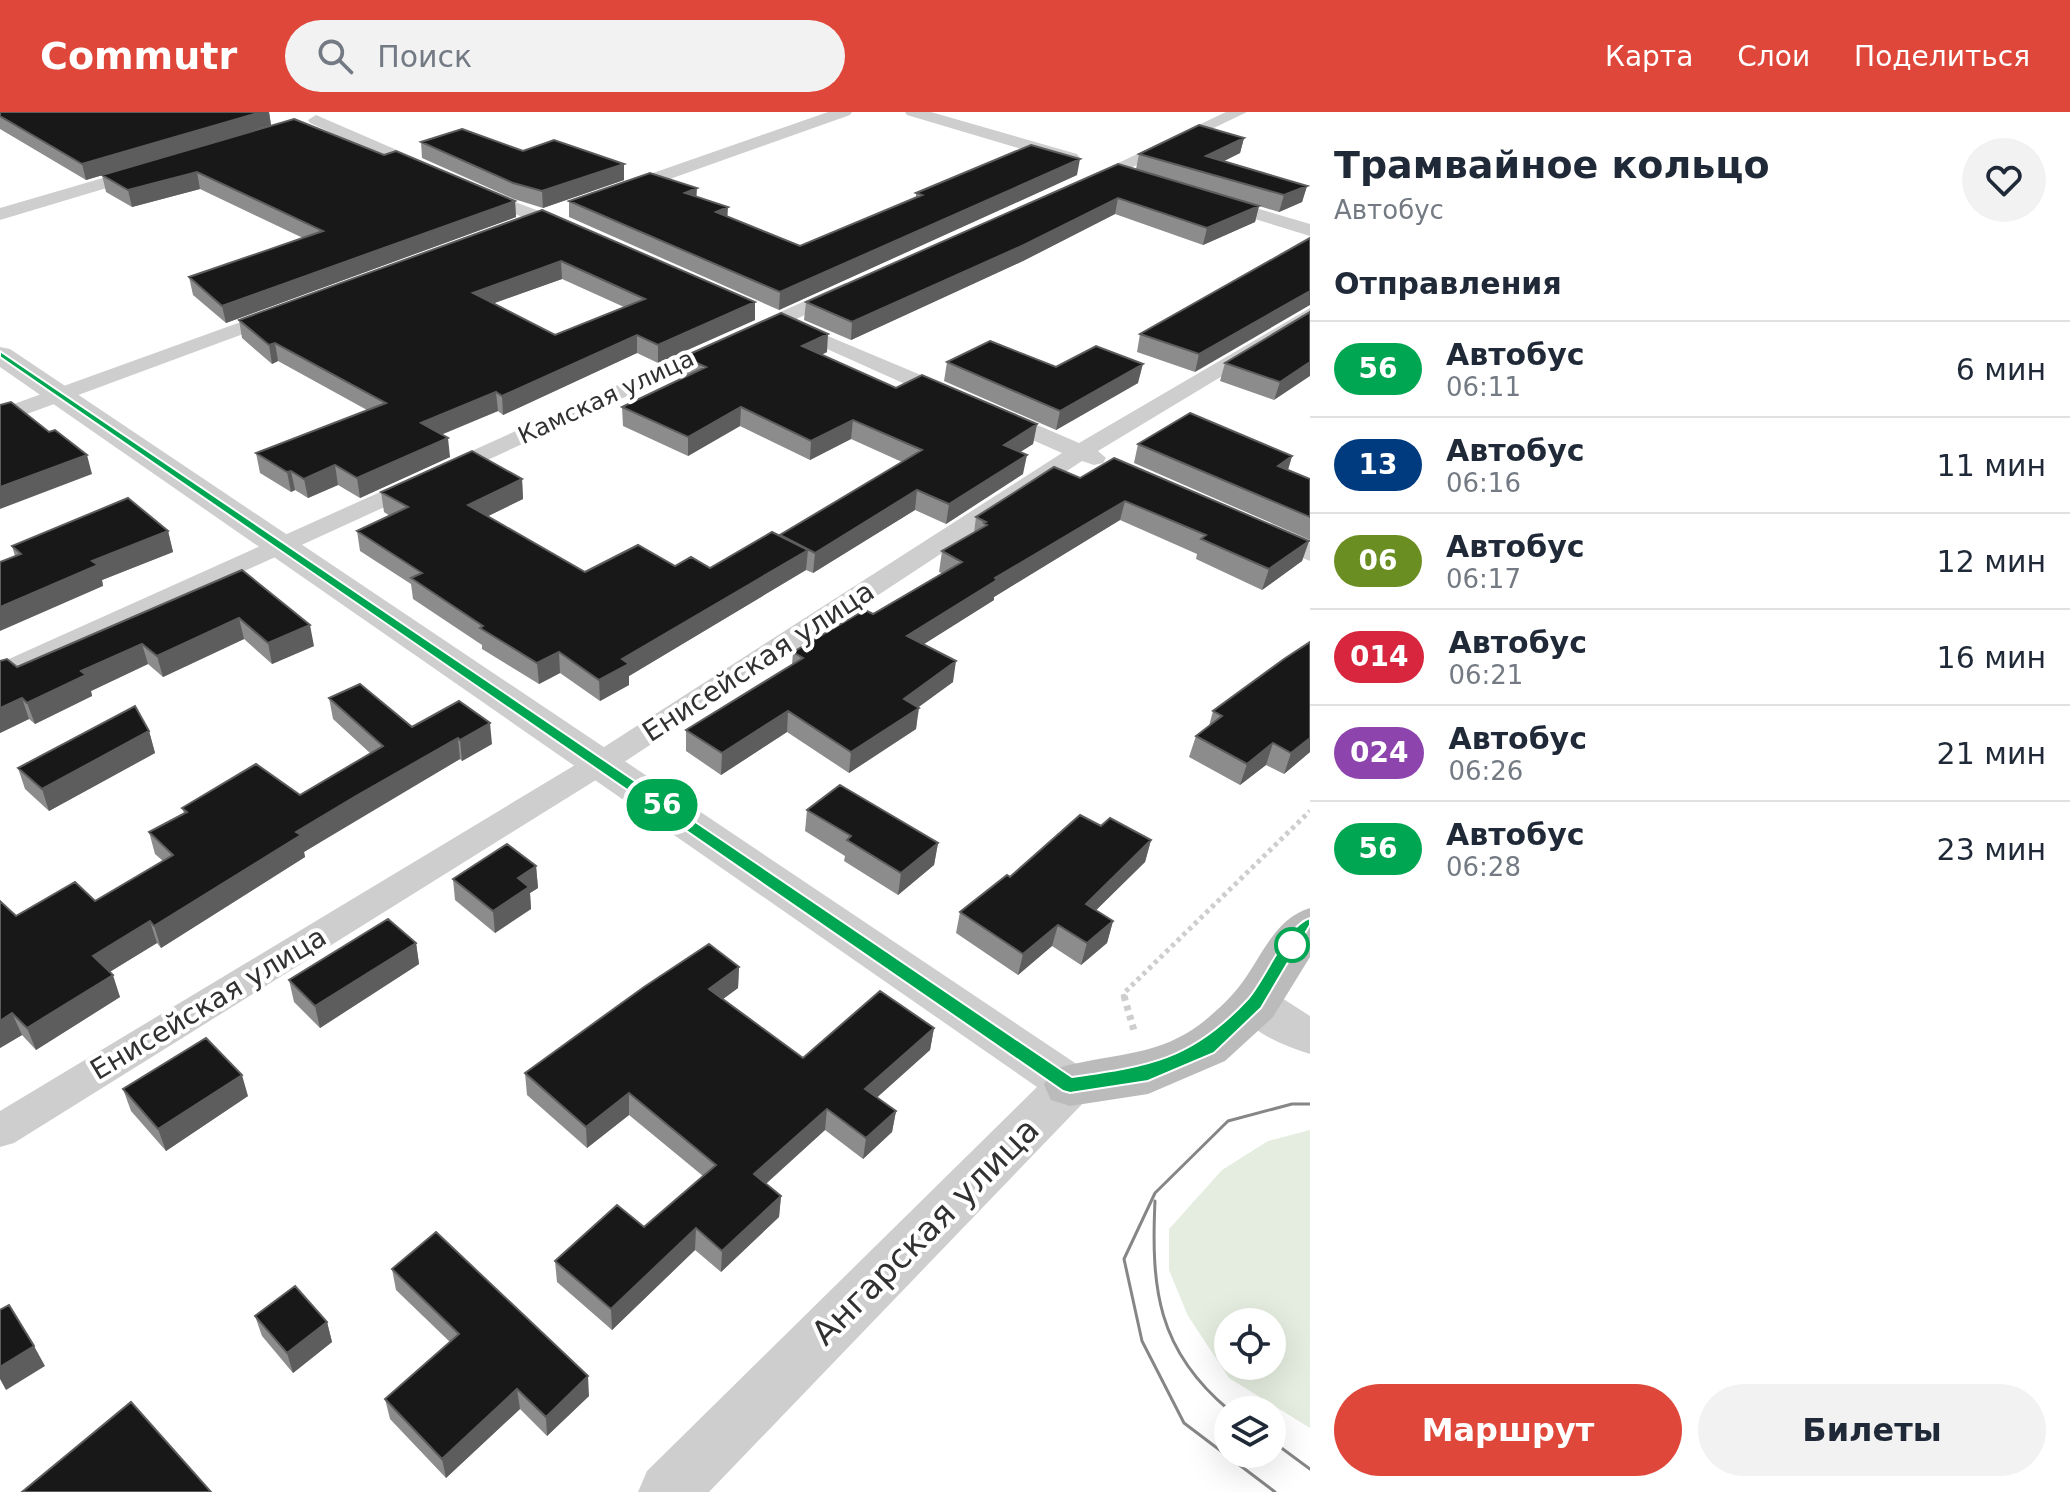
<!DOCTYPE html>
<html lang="ru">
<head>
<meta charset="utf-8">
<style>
  :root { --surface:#fff; --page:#f2f2f3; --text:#1f2937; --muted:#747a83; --line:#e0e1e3; --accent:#e0473b }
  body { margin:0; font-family:"DejaVu Sans",sans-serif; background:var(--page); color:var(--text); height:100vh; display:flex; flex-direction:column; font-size:30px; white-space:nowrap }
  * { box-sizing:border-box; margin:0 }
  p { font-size:26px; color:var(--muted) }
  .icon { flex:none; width:44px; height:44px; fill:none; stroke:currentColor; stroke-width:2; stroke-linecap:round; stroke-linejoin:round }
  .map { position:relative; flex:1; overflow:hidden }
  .sheet { display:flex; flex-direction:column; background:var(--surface); width:760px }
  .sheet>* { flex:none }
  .badge { padding:0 16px; border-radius:26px; font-size:28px; line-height:52px }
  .controls { position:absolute; left:1214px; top:1196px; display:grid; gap:16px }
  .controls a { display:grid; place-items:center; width:72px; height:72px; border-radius:50%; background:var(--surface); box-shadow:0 8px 32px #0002; font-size:40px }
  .map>.badge { position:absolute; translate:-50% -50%; box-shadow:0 0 0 4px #fff }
  h2 { padding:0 24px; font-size:30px; line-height:72px }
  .round { display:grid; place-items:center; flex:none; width:84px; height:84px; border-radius:42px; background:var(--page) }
  .overview { display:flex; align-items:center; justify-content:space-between; height:136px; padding:0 24px }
  h1 { font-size:38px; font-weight:700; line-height:60px }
  .primary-button { display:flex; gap:16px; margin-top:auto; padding:16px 24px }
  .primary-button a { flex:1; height:92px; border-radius:48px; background:var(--accent); color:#fff; font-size:32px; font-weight:700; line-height:92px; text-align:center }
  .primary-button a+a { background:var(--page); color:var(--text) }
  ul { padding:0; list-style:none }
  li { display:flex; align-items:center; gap:24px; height:96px; padding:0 24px; border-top:2px solid var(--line) }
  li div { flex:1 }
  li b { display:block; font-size:30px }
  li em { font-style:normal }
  li .badge { min-width:88px; font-weight:700; text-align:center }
  header { display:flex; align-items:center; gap:48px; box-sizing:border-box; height:112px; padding:0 40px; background:var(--accent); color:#fff }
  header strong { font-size:38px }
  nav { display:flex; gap:44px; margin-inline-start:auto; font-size:28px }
  .search { width:560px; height:72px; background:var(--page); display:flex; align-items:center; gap:20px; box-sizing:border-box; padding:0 28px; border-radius:44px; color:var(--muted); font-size:30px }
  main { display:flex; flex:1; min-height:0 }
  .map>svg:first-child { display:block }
  .green { fill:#e5ede0; fill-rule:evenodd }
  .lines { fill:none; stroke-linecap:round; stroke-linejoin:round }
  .path-far1 { stroke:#cecece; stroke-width:5; stroke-dasharray:4 4; stroke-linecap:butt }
  .path { stroke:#cecece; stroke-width:7; stroke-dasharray:5 5; stroke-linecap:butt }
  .minor { fill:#cecece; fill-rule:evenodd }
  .tertiary { fill:#cecece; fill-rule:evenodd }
  .secondary { fill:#bbb; fill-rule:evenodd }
  .tram { stroke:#868686; stroke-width:3 }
  .wall { fill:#8c8c8c; fill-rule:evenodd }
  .shaded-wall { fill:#5d5d5d }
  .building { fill:#181818; stroke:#5d5d5d; stroke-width:2; fill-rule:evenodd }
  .line { fill:#00a651; stroke:#fff; stroke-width:2 }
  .stop-dot { fill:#fff; stroke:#00a651; stroke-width:4 }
  .labels { text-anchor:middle; stroke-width:8; stroke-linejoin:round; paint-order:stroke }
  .far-street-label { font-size:24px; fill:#313131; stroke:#fff }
  .street-label { font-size:28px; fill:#313131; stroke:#fff }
  .near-street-label { font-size:34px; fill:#313131; stroke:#fff }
</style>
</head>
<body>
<header>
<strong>Commutr</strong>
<div class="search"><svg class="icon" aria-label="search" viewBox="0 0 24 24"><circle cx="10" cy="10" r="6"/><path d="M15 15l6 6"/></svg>Поиск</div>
<nav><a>Карта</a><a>Слои</a><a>Поделиться</a></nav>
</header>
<main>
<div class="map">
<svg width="1310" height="1380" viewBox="0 0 1310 1380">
  <rect width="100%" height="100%" fill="#fff"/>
  <path class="green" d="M1310 1018V1316L1229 1266 1188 1204 1169 1158V1117L1222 1058 1268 1029ZM1228 1210H1272V1254H1228Z"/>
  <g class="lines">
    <path class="path-far1" d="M1124 886 1123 882 1310 699"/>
    <path class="path" d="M1124 884 1135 922"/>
    <path class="minor" d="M828 0H852L850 3 625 83H613L610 79 613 75Z
      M905 0H931L1077 42 1080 46 1077 50H1065L907 3Z
      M1226 0H1247L1091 75H1079L1076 71Z
      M316 3 436 55 439 59 436 63H424L310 11 308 8Z
      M144 54 153 59 150 63 0 108V96Z
      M476 75 581 115 583 119 581 123H567L470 84 467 80 470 76Z
      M1215 84 1310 112V124L1209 93 1206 89 1209 85Z
      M845 171 852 173 855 177 852 181 792 209 959 279 962 284 959 289H943L778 215 0 571V551Z
      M282 195 292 201 289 205 0 312V297Z
      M1310 196V211L1098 339 1106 346 1103 351 1094 353 1082 349 612 658 14 1031 0 1035V999L590 644 1062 341 989 309 985 304 989 299H1005L1079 331Z
      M1265 413 1310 431V449L1256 426 1252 421 1256 416Z"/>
    <path class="tertiary" d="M0 235 10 237 1087 959 1094 973 1087 987 709 1380H638L647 1359 1037 975 0 255Z
      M1255 873 1271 879 1310 904V942C1281 933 1247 919 1232 891L1239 879Z"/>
    <path class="secondary" d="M1310 796V845L1273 905 1225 949 1148 982 1070 994 1051 988 1044 973 1051 958C1097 943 1145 946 1187 921 1204 911 1226 891 1238 876 1261 848 1273 807 1310 796Z"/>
    <path class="tram" d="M1155 1089C1151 1176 1157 1238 1229 1298
      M1272 1329 1310 1357
      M1275 1380 1184 1311 1142 1229 1124 1147 1155 1081 1228 1009 1292 992H1310"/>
  </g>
  <path class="wall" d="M0 0H269L271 13 86 68 0 17Z
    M1244 26 1240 41 1224 49 1307 74 1302 90 1279 100 1259 94 1255 110 1203 133 1115 102 1023 149 851 228 804 208 806 190 1136 57 1139 42Z
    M421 30 523 39 624 52V68L543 96 514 87 422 46Z
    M384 43 515 89 516 105 226 211 193 183 189 165 303 126 200 77 132 95 106 80 102 63Z
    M1077 63 779 198 569 105V89L696 85 727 105 800 134 916 86V81Z
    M542 98 755 190V208L658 251 637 241 503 303 498 299 441 323 450 345 360 386 338 373 308 386 295 378 291 380 260 361 256 341 367 298 278 249 272 252 242 226 239 208ZM562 167 624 195 555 223 494 191Z
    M1310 126 1195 260 1137 240 1140 222Z
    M1310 200 1274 288 1220 269 1225 251Z
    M827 240 821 243 896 276 1037 312 1033 332 1020 340 1023 362 946 412 915 398 813 461 806 458 629 564V573L600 589 560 561 539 572 482 537V533L413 487 411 472 360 439 357 419 390 404 384 400 381 380 522 367 523 387 488 404 585 460 675 454 710 456 780 424 902 350 851 327 810 348 740 314 688 344 623 314 622 295 686 265 683 263V245Z
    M947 250 1056 255 1138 271 1056 318 944 269Z
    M1138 332 1292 344 1288 358 1310 367V428L1134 351Z
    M1080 366 1309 429 1302 449 1262 478 1196 447 1197 442 1120 408 994 485V488L924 532 953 570 918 595 916 617 849 661 787 620 721 663 686 639V618L792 553 793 540 873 502 942 461 939 460 942 439 974 421 976 405Z
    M168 419 173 440 102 468 103 474 15 444 12 434Z
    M242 458 314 534 272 552 244 527 163 565 148 552 91 579 92 584 35 612 29 607 0 621 17 555Z
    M1310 530V640L1284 662 1266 653 1240 673 1189 645 1196 624 1209 614 1213 599Z
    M329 586 412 615 492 632 462 649 460 647 360 705 304 740 305 745 161 836 157 831 109 860 120 885 36 938 22 923 0 936 16 804 95 789 163 749 155 742 149 720 184 701 182 696 300 683 370 641 333 607Z
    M149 619 155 641 49 699 25 677 18 656Z
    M807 698 938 731 934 753 898 783 844 749 845 744 805 719Z
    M1101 714 1151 728 1145 750 1096 798 1113 809 1107 831 1081 853 1052 834 1018 863 956 821 960 800 1010 765Z
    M536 754 538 776 530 781 531 797 495 821 455 788 453 767Z
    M416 831 419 852 320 916 294 890 289 868Z
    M739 855 738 876 723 887 803 946 934 916 930 938 877 985 896 999 892 1020 863 1047 825 1018 766 1072 781 1084 779 1105 721 1160 695 1138 612 1218 557 1170 555 1149 644 1115 703 1064 629 1003 587 1036 527 983 525 961Z
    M123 977 248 984 166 1039 131 999Z
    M392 1157 589 1284 547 1324 520 1297 446 1366 390 1307 385 1287 450 1230 396 1178Z
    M255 1204 327 1210 332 1230 293 1261 262 1224Z"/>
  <path class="shaded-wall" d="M261 0H269L271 13 86 68 82 52Z
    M1244 26 1240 41 1202 60 1206 44Z
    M1080 47 1077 63 779 198 780 180Z
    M624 52V68L543 96 542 79Z
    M197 60 200 77 132 95 128 78Z
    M1307 74 1302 90 1279 100 1284 83Z
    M697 76 696 93 685 81Z
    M1118 86 1115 102 1023 149 851 228 852 210Z
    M515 89 516 105 226 211 222 194Z
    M1259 94 1255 110 1203 133 1207 116Z
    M728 95 727 112 716 100Z
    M561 149 562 167 475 198 473 181Z
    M1310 179V193L1195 260 1199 242Z
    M755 190V208L658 251V233Z
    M828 222 827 240 801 253 802 234Z
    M637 223V241L503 303 502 284Z
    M275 231 278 249 272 252 269 233Z
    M1310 250V264L1274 288 1280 270Z
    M1143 252 1138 271 1056 318 1060 299Z
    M496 280 498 299 423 330 421 311Z
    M741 295 740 314 688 344V325Z
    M853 308 851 327 810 348 811 329Z
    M1037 312 1033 332 1001 352 1004 333Z
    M448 326 450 345 360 386 357 366Z
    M87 343 92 362 0 397V375Z
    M1027 343 1023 362 946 412 949 392Z
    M1292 344 1286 364 1278 354Z
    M335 353 338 373 308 386 304 367Z
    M291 359 295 378 291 380 287 360Z
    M522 367 523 387 470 413 468 393Z
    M917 378 915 398 813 461 815 441Z
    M1125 389 1120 408 994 485V488L905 544 907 524 995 466Z
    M168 419 173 440 102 468 103 474 0 519V495L92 449Z
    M1309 429 1302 449 1262 478 1269 457Z
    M808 438 806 458 629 564V573L600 589 599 568 622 547Z
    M239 506 244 527 163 565 157 544Z
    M310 513 314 534 272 552 268 531Z
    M142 532 148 552 91 579 92 584 35 612 27 591 81 559Z
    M559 540 560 561 539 572 537 551Z
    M956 549 953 570 901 608 919 596 916 617 849 661 851 640 904 587Z
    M22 586 29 607 0 621V596Z
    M788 599 787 620 721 663 722 641Z
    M490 611 492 632 462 649 460 628Z
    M149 619 155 641 49 699 42 677Z
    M458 626 460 647 304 740 305 745 161 836 154 814 296 720 356 684Z
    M1310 626V640L1284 662 1291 641Z
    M1273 631 1266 653 1240 673 1247 652Z
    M1151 728 1145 750 1080 814 1086 792Z
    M938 731 934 753 898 783 901 761Z
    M536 754 538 776 530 781 531 797 495 821 493 799 518 766Z
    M150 809 157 831 100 866 93 844Z
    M1113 809 1107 831 1081 853 1087 831Z
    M1058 813 1052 834 1018 863 1023 842Z
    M416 831 419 852 320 916 315 894Z
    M739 855 738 876 708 898 709 877Z
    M113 863 120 885 36 938 27 916Z
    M12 901 22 923 0 936V909Z
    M934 916 930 938 862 999 865 977Z
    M242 963 248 984 166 1039 158 1017Z
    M629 981V1003L587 1036 586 1015Z
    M827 997 825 1018 752 1084 754 1062Z
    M896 999 892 1020 863 1047 866 1026Z
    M781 1084 779 1105 721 1160 722 1139Z
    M696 1116 695 1138 612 1218 611 1197Z
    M327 1210 332 1230 293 1261 287 1241Z
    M34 1234 45 1254 6 1278 0 1267V1255Z
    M588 1264 589 1284 547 1324 546 1305Z
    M517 1277 520 1297 446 1366 442 1347Z"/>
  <path class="building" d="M0 0H261L82 52 0 4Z
    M294 7 384 43 396 39 515 89 222 194 189 165 323 119 197 60 128 78 102 63Z
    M1199 13 1244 26 1206 44 1307 74 1284 83 1139 42Z
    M462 17 523 39 554 28 624 52 542 79 513 71 421 30Z
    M1031 33 1080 47 780 180 569 89 650 61 697 76 685 81 728 95 716 100 800 134 922 83 916 81Z
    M1118 52 1259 94 1207 116 1118 86 1026 132 852 210 806 190Z
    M542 98 755 190 658 233 637 223 502 284 496 280 421 311 448 326 357 366 335 353 304 367 291 359 287 360 256 341 386 291 275 231 269 233 239 208ZM561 149 645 187 555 223 473 181Z
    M1310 126V179L1199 242 1140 222Z
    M1310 200V250L1280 270 1225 251Z
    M781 201 828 222 802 234 896 276 922 263 1037 312 1004 333 1027 343 949 392 917 378 815 441 780 423 922 338 853 308 811 329 741 295 688 325 622 295 706 255 683 245Z
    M990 229 1056 255 1096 234 1143 252 1060 299 947 250Z
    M11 290 49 320 55 318 87 343 0 375V293Z
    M1190 301 1292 344 1278 354 1310 367V405L1138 332Z
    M472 339 522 367 468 393 585 460 638 433 675 454 691 445 710 456 772 420 808 438 622 547 629 552 599 568 559 540 537 551 480 516 483 514 411 466 422 461 357 419 408 395 381 380Z
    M1114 346 1309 429 1269 457 1201 427 1206 423 1125 389 995 466 997 468 907 524 956 549 904 587 919 596 851 640 788 599 722 641 686 618 803 546 793 540 865 498 873 502 962 450 942 439 987 413 984 411 986 410 976 405 1054 355 1080 366Z
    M128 386 168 419 92 449 98 453 0 495V450L21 442 12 434Z
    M242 458 310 513 268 531 239 506 157 544 142 532 81 559 86 563 27 591 22 586 0 596V549L7 547 17 555Z
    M1310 530V626L1291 641 1273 631 1247 652 1196 624 1222 604 1213 599 1284 547Z
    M360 572 412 615 459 589 490 611 460 628 458 626 356 684 296 720 301 723 154 814 150 809 93 844 113 863 27 916 12 901 0 909V789L16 804 75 770 95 789 173 743 149 720 187 700 182 696 256 652 300 683 383 634 329 586Z
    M135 594 149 619 42 677 18 656Z
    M840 673 938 731 901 761 847 728 851 724 807 698Z
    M1080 703 1101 714 1110 706 1151 728 1086 792 1113 809 1087 831 1058 813 1023 842 960 800 1007 763 1010 765Z
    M507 732 536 754 518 766 529 775 493 799 453 767Z
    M388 807 416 831 315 894 289 868Z
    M709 832 739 855 709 877 803 946 880 879 934 916 865 977 896 999 866 1026 827 997 754 1062 781 1084 722 1139 696 1116 611 1197 555 1149 617 1093 644 1115 716 1053 629 981 586 1015 525 961 644 875Z
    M206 926 242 963 158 1017 123 977Z
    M436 1120 588 1264 546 1305 517 1277 442 1347 385 1287 459 1222 392 1157Z
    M295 1174 327 1210 287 1241 255 1204Z
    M9 1193 34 1234 0 1255V1198Z
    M131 1290 211 1380H22Z"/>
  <path class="line" d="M0 239 1072 965C1149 954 1191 948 1247 888 1265 869 1285 814 1310 806V813L1261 896 1214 941 1148 969 1070 981 1063 979 0 245Z"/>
  <circle class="stop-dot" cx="1292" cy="833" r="16"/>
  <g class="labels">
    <g class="far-street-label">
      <text transform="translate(606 285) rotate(-25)" y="8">Камская улица</text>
    </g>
    <g class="street-label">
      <text transform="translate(758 549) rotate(-33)" y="10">Енисейская улица</text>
      <text transform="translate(208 891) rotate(-31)" y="10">Енисейская улица</text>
    </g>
    <g class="near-street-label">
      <text transform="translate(925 1119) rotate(-45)" y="12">Ангарская улица</text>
    </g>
  </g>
</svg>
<div class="controls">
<a><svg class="icon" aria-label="locate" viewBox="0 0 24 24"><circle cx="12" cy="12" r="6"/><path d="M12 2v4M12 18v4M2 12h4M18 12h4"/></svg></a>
<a><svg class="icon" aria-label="layers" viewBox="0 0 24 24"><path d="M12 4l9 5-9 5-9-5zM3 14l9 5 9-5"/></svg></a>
</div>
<b class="badge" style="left:662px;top:693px;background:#00a651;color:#fff">56</b>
</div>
<section class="sheet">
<div class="overview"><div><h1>Трамвайное кольцо</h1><p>Автобус</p></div><a class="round"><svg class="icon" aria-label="heart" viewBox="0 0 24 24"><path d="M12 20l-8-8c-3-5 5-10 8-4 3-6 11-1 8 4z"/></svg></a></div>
<h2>Отправления</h2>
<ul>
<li><span class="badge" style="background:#00a651;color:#fff">56</span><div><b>Автобус</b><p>06:11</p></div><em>6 мин</em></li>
<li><span class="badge" style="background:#003b80;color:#fff">13</span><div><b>Автобус</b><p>06:16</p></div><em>11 мин</em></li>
<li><span class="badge" style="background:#6b8e23;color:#fff">06</span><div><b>Автобус</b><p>06:17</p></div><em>12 мин</em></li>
<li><span class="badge" style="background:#d7263d;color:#fff">014</span><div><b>Автобус</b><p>06:21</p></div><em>16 мин</em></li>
<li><span class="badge" style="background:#8e44ad;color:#fff">024</span><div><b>Автобус</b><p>06:26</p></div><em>21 мин</em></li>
<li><span class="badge" style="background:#00a651;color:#fff">56</span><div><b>Автобус</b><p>06:28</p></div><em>23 мин</em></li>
</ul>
<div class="primary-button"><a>Маршрут</a><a>Билеты</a></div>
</section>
</main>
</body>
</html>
